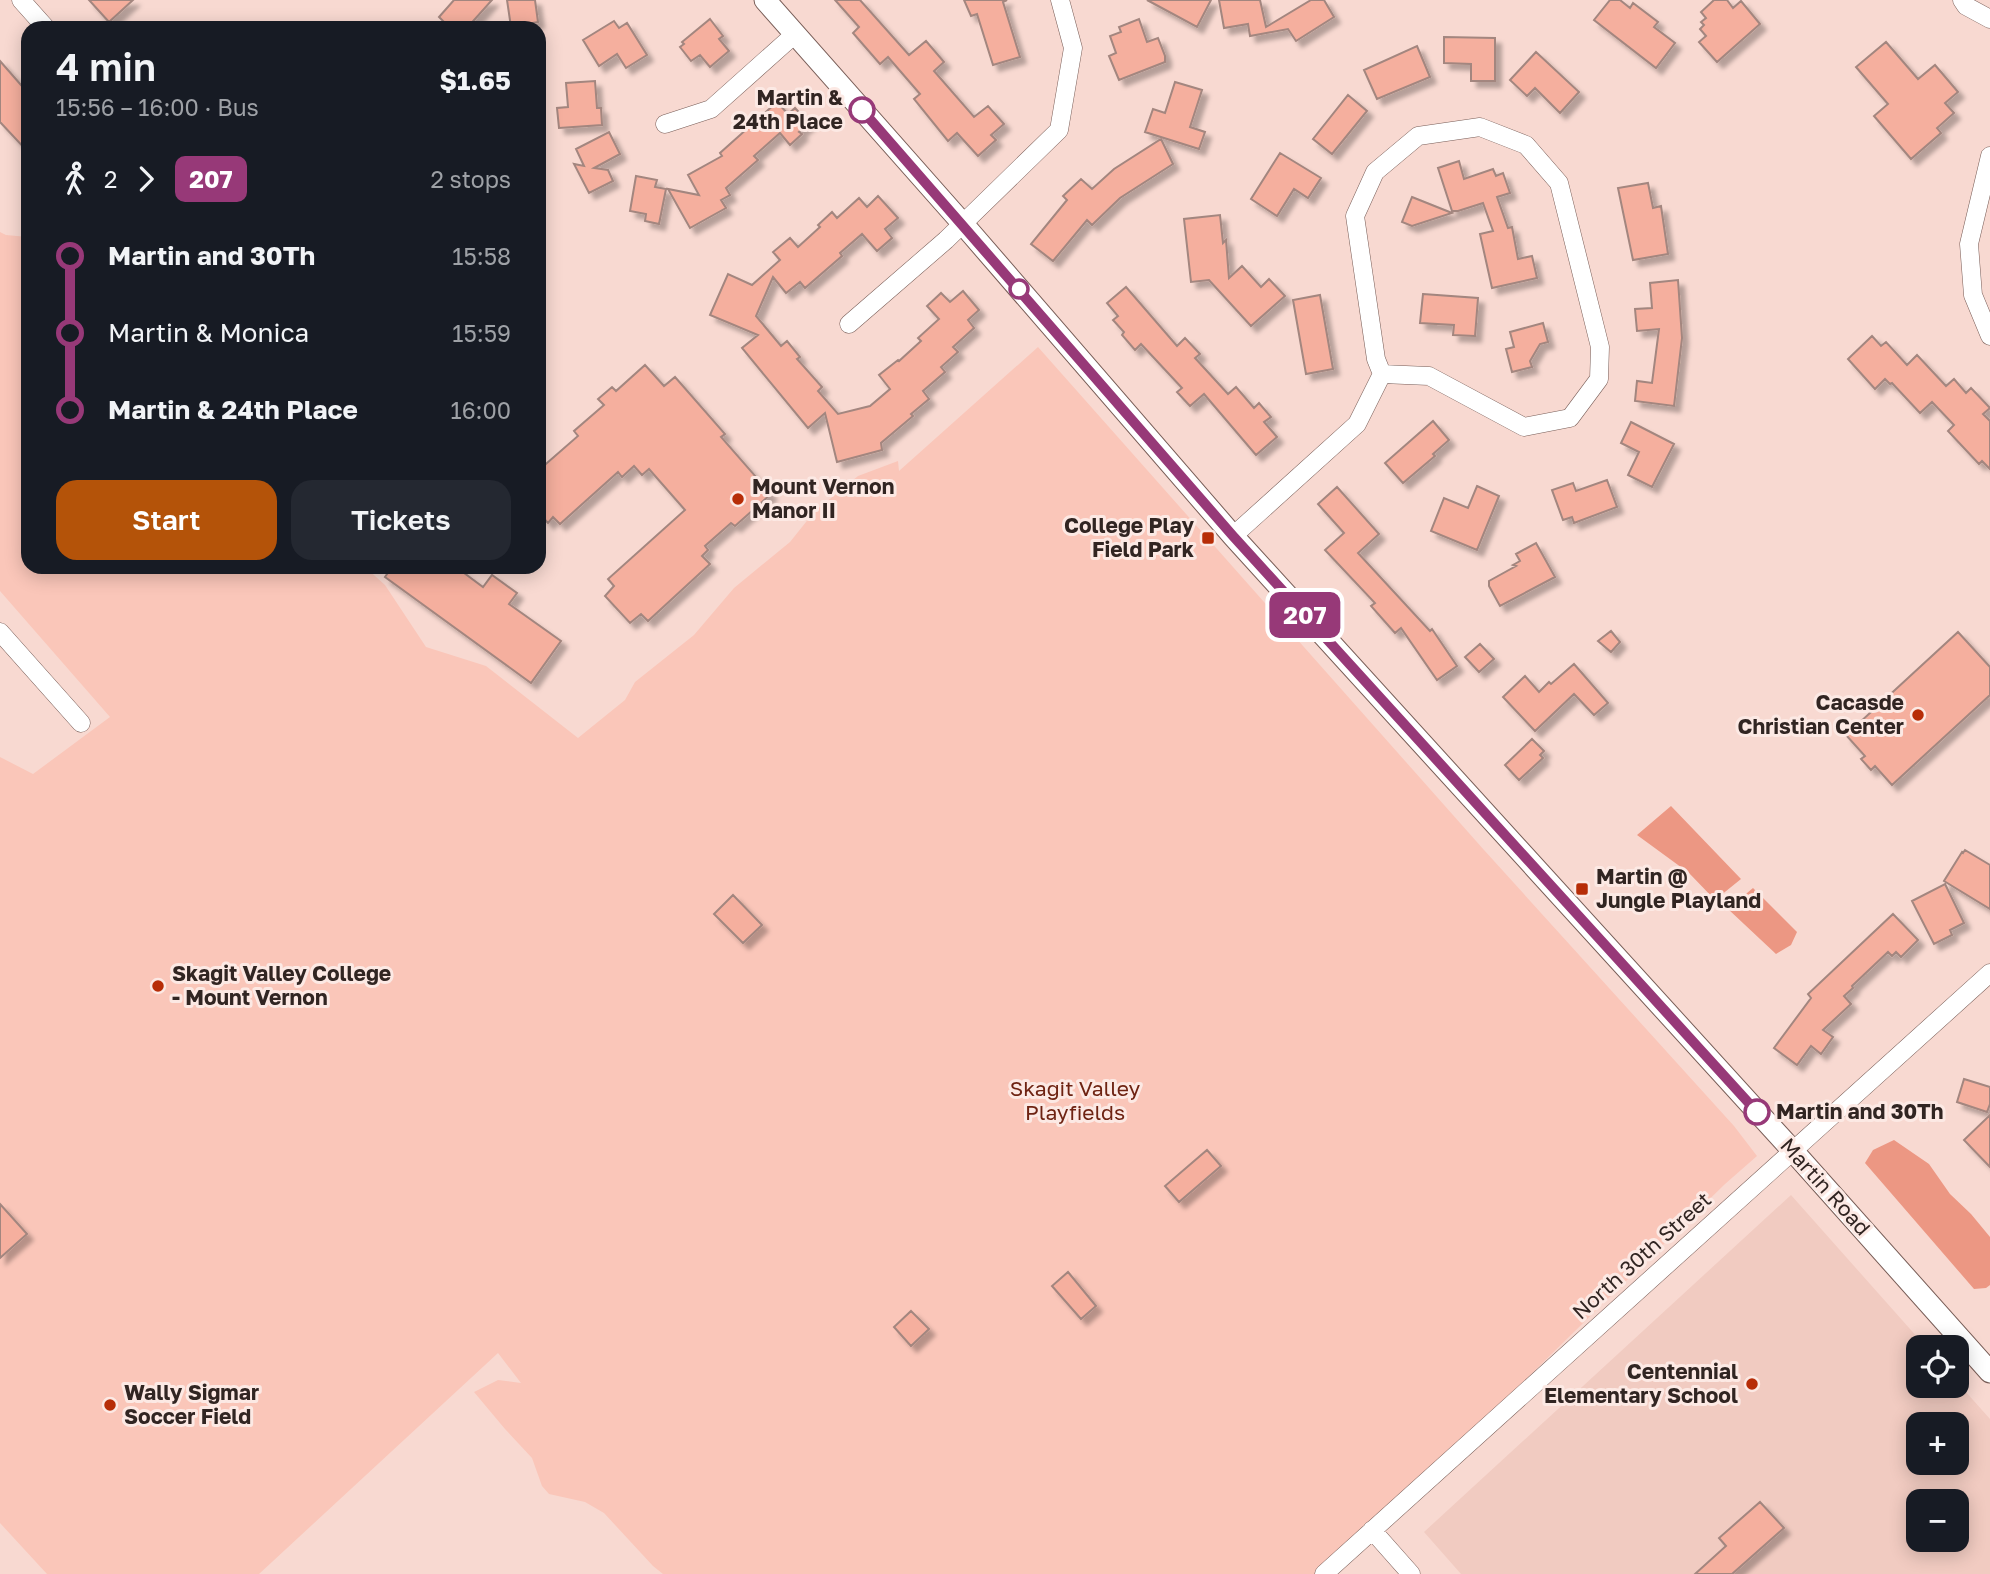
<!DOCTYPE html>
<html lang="en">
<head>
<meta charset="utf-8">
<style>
  :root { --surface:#171b24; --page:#242831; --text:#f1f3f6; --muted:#9ea1a6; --accent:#b45309 }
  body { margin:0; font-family:"Golos Text",sans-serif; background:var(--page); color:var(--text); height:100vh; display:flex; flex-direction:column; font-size:26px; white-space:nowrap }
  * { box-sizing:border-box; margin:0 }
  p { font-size:23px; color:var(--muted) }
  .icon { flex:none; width:38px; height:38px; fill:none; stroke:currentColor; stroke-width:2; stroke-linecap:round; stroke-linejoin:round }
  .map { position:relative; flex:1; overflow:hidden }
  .details { position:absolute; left:21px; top:21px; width:525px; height:553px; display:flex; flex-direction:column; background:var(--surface); border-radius:21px; box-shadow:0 4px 18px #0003 }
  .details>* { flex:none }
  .badge { padding:0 14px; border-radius:10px; font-size:24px; line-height:46px }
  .controls { position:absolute; left:1906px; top:1335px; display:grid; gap:14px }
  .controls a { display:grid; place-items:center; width:63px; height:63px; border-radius:14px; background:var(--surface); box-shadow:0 4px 18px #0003; font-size:35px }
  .map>.badge { position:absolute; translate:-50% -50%; box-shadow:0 0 0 4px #fff }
  .legs { display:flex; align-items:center; gap:10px; height:77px; padding:0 35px; font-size:23px }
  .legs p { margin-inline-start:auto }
  .headline { display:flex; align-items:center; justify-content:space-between; height:119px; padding:0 35px }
  h1 { font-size:38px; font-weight:600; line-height:52px }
  .primary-button { display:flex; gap:14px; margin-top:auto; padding:14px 35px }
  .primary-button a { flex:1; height:80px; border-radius:21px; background:var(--accent); color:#fff; font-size:28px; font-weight:600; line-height:80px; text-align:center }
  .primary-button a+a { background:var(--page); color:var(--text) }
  ul { padding:0 35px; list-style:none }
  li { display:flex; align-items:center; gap:24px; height:77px; font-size:26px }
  li i { display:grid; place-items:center; width:10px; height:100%; margin:0 9px; background:currentColor }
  li i::after { content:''; width:18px; height:18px; margin:-9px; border:5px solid; border-radius:50%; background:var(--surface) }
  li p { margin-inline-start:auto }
  li:first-child i { background:linear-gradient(#0000 50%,currentColor 0) }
  li:last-child i { background:linear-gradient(currentColor 50%,#0000 0) }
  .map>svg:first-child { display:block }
  .built { fill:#f1cbc1; fill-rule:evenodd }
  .green { fill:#fac6b9 }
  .water { fill:#ec9783 }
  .building { fill:#f5af9e; stroke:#a3867f; stroke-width:2; filter:url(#shadow) }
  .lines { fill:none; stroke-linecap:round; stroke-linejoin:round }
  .minor-casing { stroke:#785d57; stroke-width:19 }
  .tertiary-casing { stroke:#785d57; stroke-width:23 }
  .minor { stroke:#fff; stroke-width:18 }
  .tertiary { stroke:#fff; stroke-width:21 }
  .line-1-casing { stroke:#fff; stroke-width:16 }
  .line-1 { stroke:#973978; stroke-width:10 }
  .stop-1-dot { fill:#fff; stroke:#973978; stroke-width:3.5 }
  .poi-dot { fill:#b72d07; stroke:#fce9e4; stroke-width:2.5 }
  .labels { text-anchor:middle; stroke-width:6; stroke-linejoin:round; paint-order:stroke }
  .stop-label { font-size:21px; font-weight:bold; fill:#312522; stroke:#fce9e4; text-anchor:end }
  .poi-label { font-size:21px; font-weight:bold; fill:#312522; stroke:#fce9e4; text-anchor:start }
  .park-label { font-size:21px; fill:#6e2312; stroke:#fce9e4 }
  .street-label { font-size:21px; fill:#312522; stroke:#fce9e4 }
</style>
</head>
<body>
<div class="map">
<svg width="1990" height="1574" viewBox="0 0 1990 1574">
  <defs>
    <filter id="shadow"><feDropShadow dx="6" dy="6" stdDeviation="2" flood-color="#0004"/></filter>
  </defs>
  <rect width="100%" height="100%" fill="#f8d9d1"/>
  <path class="built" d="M1791 1195 1926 1347 1918 1348V1386H1956L1957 1382 1990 1419V1574H1461L1424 1532ZM1918 1424H1956V1463H1918ZM1918 1502H1956V1540H1918Z"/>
  <path class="green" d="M0 232 6 235 28 237V567H365L385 585 426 647 486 666 578 738 625 700 635 682 694 635 734 588 790 542 814 512 858 476 898 461 899 471 1038 347 1484 850 1734 1126 1757 1156 1725 1184 1372 1530 1315 1574H663L653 1566 604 1513 585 1502 549 1494 542 1486 532 1458 505 1429 474 1392 498 1380 521 1383 498 1353 259 1574H47L0 1523V757L33 774 110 717 0 591Z"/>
  <path class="water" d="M1671 806 1741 879 1715 900 1689 873 1637 835Z
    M1753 888 1797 932 1791 945 1776 954 1728 909Z
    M1894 1140 1929 1164 1950 1194 1971 1214 1990 1237V1285L1986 1288 1974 1289 1865 1163 1873 1150Z"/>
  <path class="building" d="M89 0H133L109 22Z
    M454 0H492L467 28H450L439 17Z
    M507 0H535L538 22 511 27Z
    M835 0H860L909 55 926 41 944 62 934 71 974 117 988 106 1004 124 991 135 996 140 978 156 957 133 948 141 914 99 920 94 888 57 880 64 853 33 859 27Z
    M964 0H1007L1003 2 1020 57 993 65 977 14 971 16Z
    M1147 0H1211L1197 27Z
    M1219 0H1260L1266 27 1311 0H1324L1334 17 1296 41 1288 29 1250 36 1248 24 1224 28Z
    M1610 0H1620L1630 8 1633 3 1658 22 1654 27 1675 43 1656 68 1594 20Z
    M1714 0H1727L1733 8 1741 1 1760 24 1717 62 1699 42 1706 36 1700 29 1704 25 1701 22 1706 18 1701 12Z
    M710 19 723 36 719 39 729 51 710 67 700 55 691 61 680 47 684 44 682 42Z
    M1139 19 1147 42 1158 38 1165 56V62L1119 80 1109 56 1116 53 1110 36 1121 32 1119 27Z
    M614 21 619 28 627 23 647 55 626 68 617 54 599 66 583 40Z
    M1444 37 1495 38V81H1471V64L1444 63Z
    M1886 42 1918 79 1935 65 1958 92 1945 103 1954 113 1937 128 1941 133 1911 159 1874 116 1888 104 1856 67Z
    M1417 46 1430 77 1377 99 1364 70Z
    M1536 52 1579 92 1560 113 1535 88 1527 96 1510 80Z
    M0 61 28 93V152L0 122Z
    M595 81 597 108H601L602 125 559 128 557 108 568 107 566 83Z
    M1175 82 1202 90 1190 127 1205 132 1199 149 1145 132 1153 109 1165 113Z
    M1348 95 1367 111 1332 154 1313 139Z
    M777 102 788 114 795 108 809 123 799 132 802 134 790 145 780 133 754 156 758 160 726 188 730 195 721 200 726 208 690 228 668 189 699 195 688 175 722 156 720 153Z
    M609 132 620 154 594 168 608 170 613 181 589 193 574 164 584 166 576 149Z
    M1161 139 1173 164 1120 198 1092 225 1087 220 1053 261 1031 244 1067 200 1063 196 1081 179 1092 189 1114 169Z
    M1280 153 1321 178 1308 198 1294 189 1277 216 1251 199Z
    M1459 161 1464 179 1493 169 1496 176 1503 173 1510 193 1497 197 1508 228 1512 227 1518 259 1532 256 1537 278 1492 288 1480 234 1493 231 1483 203 1458 211H1452L1438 168Z
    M636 176 657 180 655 187 666 189 659 224 645 221 646 214 630 211Z
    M1648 183 1653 208 1661 206 1668 254 1633 260 1618 188Z
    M878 196 898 218 885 229 892 238 877 251 862 234 840 253 842 256 805 288 800 282 786 293 773 277 756 316 781 346 787 341 800 357 797 359 822 387 818 391 838 414 870 406 890 389 879 375 898 360 899 361 921 341 918 338 939 319 927 306 941 293 950 302 963 291 979 310 968 320 974 328 953 347 958 352 941 367 945 372 923 391 929 399 911 414 913 416 881 443 882 450 837 462 825 413 808 428 742 348 758 335 710 315 728 274 752 285 780 260 773 252 790 238 798 247 820 227 818 225 832 212 837 218 859 198 867 207Z
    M1412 197 1452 213 1412 226 1402 222Z
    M1220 215 1223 243 1226 240 1229 278 1242 266 1261 287 1269 279 1285 296 1251 326 1209 280 1191 282 1184 219Z
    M1678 280 1682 338 1674 406 1635 401 1637 381 1652 383 1659 329 1637 331 1635 309 1652 308 1650 283Z
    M1126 287 1177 346 1185 338 1200 354 1195 358 1228 394 1236 387 1254 408 1259 403 1271 417 1264 422 1277 437 1256 455 1204 394 1190 406 1177 392 1182 388 1141 344 1135 350 1122 335 1124 332 1113 320 1118 316 1107 303Z
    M1423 294 1478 298 1475 336 1453 335 1454 325 1420 323Z
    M1320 295 1333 369 1306 374 1293 300Z
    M1543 323 1548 342 1540 344 1530 361 1532 367 1512 372 1506 349 1514 347 1510 332Z
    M1872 336 1881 346 1886 342 1907 365 1917 355 1946 386 1954 379 1966 393 1971 388 1990 408 1983 414 1990 421V469L1982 461 1979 464 1948 431 1954 425 1932 402 1920 413 1892 383 1890 384 1885 379 1875 389 1848 359Z
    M645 365 664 386 675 377 725 434 721 437 771 494 735 526 731 523 705 546 708 550 702 556 710 564 648 621 641 614 630 623 605 596 614 586 608 579 685 510 649 469 642 475 634 466 622 477 618 472 560 524 553 517 548 523 539 513V470L578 436 574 431 604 405 598 399 612 387 616 391Z
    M1433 421 1449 440 1433 454 1435 456 1403 483 1385 463Z
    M1631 422 1674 444 1652 487 1628 475 1639 452 1621 443Z
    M1607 480 1617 507 1574 523 1572 517 1563 520 1552 490 1573 483 1576 491Z
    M1477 486 1499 496 1477 550 1431 531 1444 498 1468 508Z
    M1337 487 1379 534 1358 553 1430 631 1432 629 1457 666 1437 680 1401 628 1395 633 1371 606 1375 603 1325 550 1344 533 1318 504Z
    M1536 543 1555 577 1500 606 1489 586V581L1516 566 1513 565 1520 561 1516 554Z
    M392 567H456L483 587 492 575 517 593 509 604 561 641 531 683 385 577Z
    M1611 631 1620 642 1611 652 1598 641Z
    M1958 632 1990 667V695L1892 785 1875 766 1871 770 1861 759 1865 756 1846 735Z
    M1480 644 1494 659 1479 672 1465 657Z
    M1574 664 1608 703 1594 715 1574 694 1535 731 1503 697 1525 676 1539 692 1549 682 1551 684Z
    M1532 739 1544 751 1540 755 1543 758 1519 780 1505 765Z
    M1965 850 1990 865V909L1944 881 1962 852 1963 853Z
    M1945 884 1964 923 1950 930 1952 935 1934 944 1912 901Z
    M733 895 762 925 743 943 714 914Z
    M1893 914 1918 940 1901 957 1896 952 1892 956 1888 952 1852 986 1853 988 1844 996 1851 1004 1823 1030 1833 1037 1821 1054 1811 1046 1797 1065 1774 1048 1811 998 1808 994Z
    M1964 1079 1990 1087V1104L1987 1112 1957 1102Z
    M1990 1115V1167L1964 1140Z
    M1207 1150 1221 1166 1179 1202 1165 1186Z
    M0 1204 27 1234 0 1258Z
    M1068 1272 1096 1306 1081 1319 1052 1286Z
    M911 1311 929 1329 911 1346 894 1327Z
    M1760 1502 1784 1528 1732 1574H1695L1726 1546 1719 1538Z"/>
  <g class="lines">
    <defs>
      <path id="minor" d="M21 0 46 28
        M1962 0 1966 6 1990 19
        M665 124 711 109 795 34
        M1480 127 1526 145 1559 183 1600 347 1599 379 1570 418 1524 427 1429 376 1382 374 1376 359 1355 216 1375 172 1418 136Z
        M1990 156 1969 244 1973 295 1990 336
        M849 324 946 240 1059 130 1073 48 1060 0
        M1233 536 1357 424 1382 374
        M0 632 81 723
        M1372 1530 1411 1574
        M1324 1574 1990 973"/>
      <path id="tertiary" d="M765 0 963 224 1233 536 1793 1151 1990 1372"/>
    </defs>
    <use href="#minor" class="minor-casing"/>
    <use href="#tertiary" class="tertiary-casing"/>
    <use href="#minor" class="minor"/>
    <use href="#tertiary" class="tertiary"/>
  </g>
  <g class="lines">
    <defs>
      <path id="line-1" d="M862 110 1233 536 1757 1112"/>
    </defs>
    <use href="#line-1" class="line-1-casing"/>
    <use href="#line-1" class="line-1"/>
  </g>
  <g class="stop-1-dot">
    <circle cx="862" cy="110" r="12"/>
    <circle cx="1019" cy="289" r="9"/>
    <circle cx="1757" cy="1112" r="12"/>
  </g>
  <g class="poi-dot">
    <circle cx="738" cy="499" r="7"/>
    <rect x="1201" y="531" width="14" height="14" rx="3.5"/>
    <circle cx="1918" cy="715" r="7"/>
    <rect x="1575" y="882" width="14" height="14" rx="3.5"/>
    <circle cx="158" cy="986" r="7"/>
    <circle cx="1752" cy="1384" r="7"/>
    <circle cx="110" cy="1405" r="7"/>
  </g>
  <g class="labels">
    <g class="stop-label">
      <text x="843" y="105">Martin &amp;<tspan x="843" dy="24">24th Place</tspan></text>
      <text x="1776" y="1119" text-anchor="start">Martin and 30Th</text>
    </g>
    <g class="poi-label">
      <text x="752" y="494">Mount Vernon<tspan x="752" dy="24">Manor II</tspan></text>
      <text x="1194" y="533" text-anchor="end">College Play<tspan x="1194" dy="24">Field Park</tspan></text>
      <text x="1904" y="710" text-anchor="end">Cacasde<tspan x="1904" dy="24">Christian Center</tspan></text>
      <text x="1596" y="884">Martin @<tspan x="1596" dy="24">Jungle Playland</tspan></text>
      <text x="172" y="981">Skagit Valley College<tspan x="172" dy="24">- Mount Vernon</tspan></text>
      <text x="1738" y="1379" text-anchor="end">Centennial<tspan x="1738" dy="24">Elementary School</tspan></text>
      <text x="124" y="1400">Wally Sigmar<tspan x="124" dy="24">Soccer Field</tspan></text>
    </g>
    <g class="park-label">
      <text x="1075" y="1096">Skagit Valley<tspan x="1075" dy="24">Playfields</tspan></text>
    </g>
    <g class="street-label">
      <text transform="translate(1825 1187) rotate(48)" y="7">Martin Road</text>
      <text transform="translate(1642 1256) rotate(-42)" y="7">North 30th Street</text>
    </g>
  </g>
</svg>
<div class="controls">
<a><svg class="icon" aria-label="locate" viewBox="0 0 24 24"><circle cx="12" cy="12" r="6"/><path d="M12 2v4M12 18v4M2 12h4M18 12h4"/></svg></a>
<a>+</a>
<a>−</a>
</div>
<b class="badge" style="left:1305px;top:615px;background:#973978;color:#fff">207</b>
<section class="details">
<div class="headline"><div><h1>4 min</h1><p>15:56 – 16:00 · Bus</p></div><b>$1.65</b></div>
<div class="legs"><svg class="icon" aria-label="walk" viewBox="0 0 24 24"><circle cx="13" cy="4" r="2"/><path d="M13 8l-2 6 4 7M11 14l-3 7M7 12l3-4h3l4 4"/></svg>2<svg class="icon" aria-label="forward" viewBox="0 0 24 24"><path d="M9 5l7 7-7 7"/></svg><b class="badge" style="background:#973978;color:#fff">207</b><p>2 stops</p></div>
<ul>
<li><i style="color:#973978"></i><b>Martin and 30Th</b><p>15:58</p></li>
<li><i style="color:#973978"></i><span>Martin &amp; Monica</span><p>15:59</p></li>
<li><i style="color:#973978"></i><b>Martin &amp; 24th Place</b><p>16:00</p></li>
</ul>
<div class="primary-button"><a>Start</a><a>Tickets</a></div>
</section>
</div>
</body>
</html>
